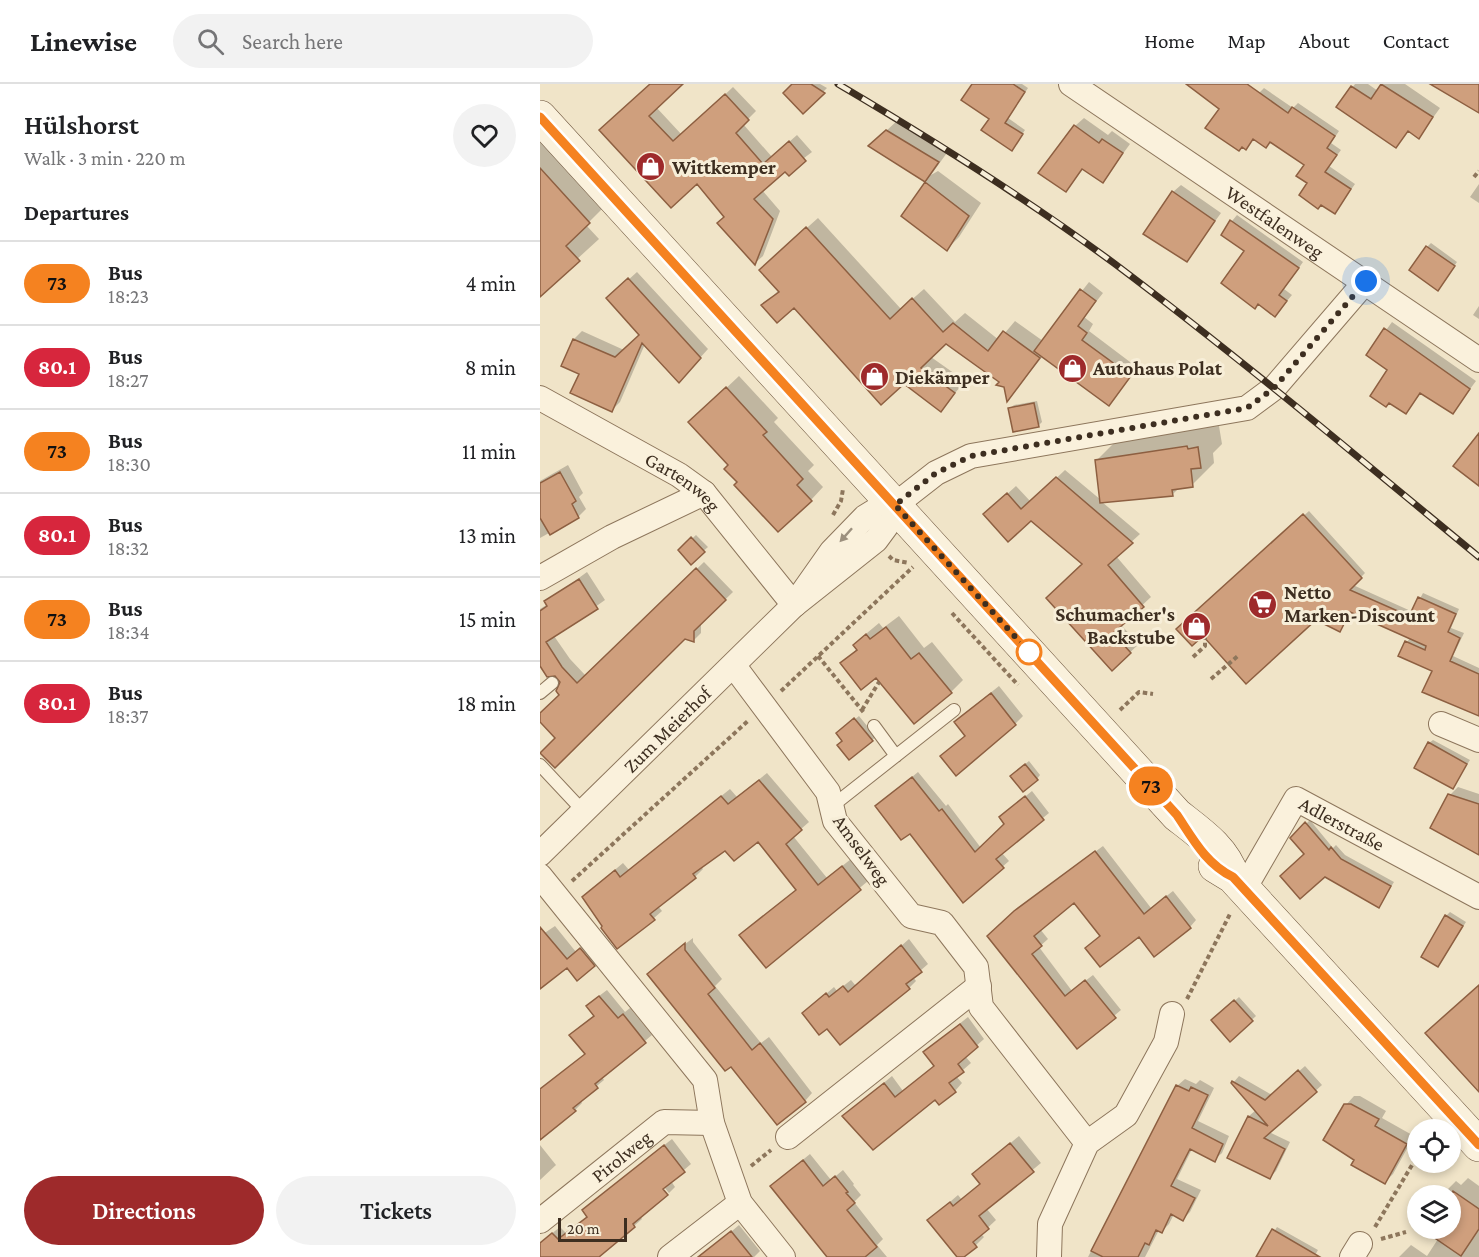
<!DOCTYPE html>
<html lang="en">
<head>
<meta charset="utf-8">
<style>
  :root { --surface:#fff; --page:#f2f2f2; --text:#202124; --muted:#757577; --line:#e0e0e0; --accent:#9e2a2b }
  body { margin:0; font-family:"Crimson Pro",serif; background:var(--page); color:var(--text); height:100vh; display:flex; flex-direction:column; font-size:22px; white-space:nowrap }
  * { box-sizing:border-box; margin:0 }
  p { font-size:20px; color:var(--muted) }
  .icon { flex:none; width:33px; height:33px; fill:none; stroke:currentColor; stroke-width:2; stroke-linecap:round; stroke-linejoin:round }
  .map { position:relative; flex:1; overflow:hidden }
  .sheet { display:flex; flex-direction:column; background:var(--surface); width:540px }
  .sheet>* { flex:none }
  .badge { padding:0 12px; border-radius:20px; font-size:21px; line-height:39px }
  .controls { position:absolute; left:867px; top:1035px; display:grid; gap:12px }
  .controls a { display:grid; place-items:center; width:54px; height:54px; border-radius:50%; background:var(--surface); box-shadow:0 3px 9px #0003; font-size:30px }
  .scale { position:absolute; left:18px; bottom:15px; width:69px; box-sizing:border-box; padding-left:6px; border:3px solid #3d2e20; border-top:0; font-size:16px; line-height:21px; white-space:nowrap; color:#3d2e20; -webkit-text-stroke:4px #f7eed8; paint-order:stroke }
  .you { position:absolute; width:30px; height:30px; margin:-15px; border:4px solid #fff; border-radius:50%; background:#1a73e8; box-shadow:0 0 0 9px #1a73e833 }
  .map>.badge { position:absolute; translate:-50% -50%; box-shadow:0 0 0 3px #fff }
  h2 { padding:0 24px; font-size:22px; line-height:54px }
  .round { display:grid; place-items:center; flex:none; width:63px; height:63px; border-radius:32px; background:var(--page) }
  .overview { display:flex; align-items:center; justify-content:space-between; height:102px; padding:0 24px }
  h1 { font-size:28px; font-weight:600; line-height:45px }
  .cta { display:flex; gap:12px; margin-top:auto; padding:12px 24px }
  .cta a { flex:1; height:69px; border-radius:36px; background:var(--accent); color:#fff; font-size:24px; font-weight:600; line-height:69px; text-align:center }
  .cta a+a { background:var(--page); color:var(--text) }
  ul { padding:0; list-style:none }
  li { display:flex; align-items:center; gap:18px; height:84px; padding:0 24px; border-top:2px solid var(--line) }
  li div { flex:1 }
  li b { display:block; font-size:22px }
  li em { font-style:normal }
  li .badge { min-width:66px; font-weight:700; text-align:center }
  header { display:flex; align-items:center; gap:36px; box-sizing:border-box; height:84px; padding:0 30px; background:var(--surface); border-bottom:2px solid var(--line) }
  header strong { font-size:28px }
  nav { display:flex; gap:33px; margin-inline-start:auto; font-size:21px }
  .search { width:420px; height:54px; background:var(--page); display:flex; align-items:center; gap:15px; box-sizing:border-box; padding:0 21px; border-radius:33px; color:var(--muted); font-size:22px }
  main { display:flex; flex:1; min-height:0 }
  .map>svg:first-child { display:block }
  .shadow { fill:#0003 }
  .building { fill:#cf9f7d; stroke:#8d5f41; stroke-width:1.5 }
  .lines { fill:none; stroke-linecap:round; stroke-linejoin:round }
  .service-casing { stroke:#8d765c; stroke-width:14 }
  .minor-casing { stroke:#8d765c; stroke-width:26 }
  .secondary-casing { stroke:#6f573f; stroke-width:34 }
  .path { stroke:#8d765c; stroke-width:4; stroke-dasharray:4.5 3; stroke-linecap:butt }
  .service { stroke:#faf1dc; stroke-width:12 }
  .minor { stroke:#faf1dc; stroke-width:24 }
  .secondary { stroke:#faf1dc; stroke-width:33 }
  .rail-casing { stroke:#3d2e20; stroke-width:7 }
  .rail { stroke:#f7eed8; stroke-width:4.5; stroke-dasharray:14; stroke-linecap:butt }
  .oneway { fill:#9c907e }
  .line-casing { stroke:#fff; stroke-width:14 }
  .line { stroke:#f58220; stroke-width:9 }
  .walk { stroke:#3d2e20; stroke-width:6; stroke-dasharray:0 10.8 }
  .stop-dot { fill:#fff; stroke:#f58220; stroke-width:3 }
  .labels { text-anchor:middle; stroke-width:6; stroke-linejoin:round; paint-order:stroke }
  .poi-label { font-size:20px; font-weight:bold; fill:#3d2e20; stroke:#f7eed8; text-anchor:start }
  .street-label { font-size:20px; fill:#3d2e20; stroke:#f7eed8 }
</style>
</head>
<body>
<header>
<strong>Linewise</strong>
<div class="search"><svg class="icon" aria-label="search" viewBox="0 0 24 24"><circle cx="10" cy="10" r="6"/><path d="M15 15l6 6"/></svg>Search here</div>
<nav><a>Home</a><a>Map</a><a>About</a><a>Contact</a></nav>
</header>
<main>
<section class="sheet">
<div class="overview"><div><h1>Hülshorst</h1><p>Walk · 3 min · 220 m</p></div><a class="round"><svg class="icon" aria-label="heart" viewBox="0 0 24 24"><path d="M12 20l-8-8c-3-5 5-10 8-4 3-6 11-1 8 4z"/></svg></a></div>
<h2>Departures</h2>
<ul>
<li><span class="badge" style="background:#f58220;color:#111">73</span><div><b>Bus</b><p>18:23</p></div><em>4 min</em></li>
<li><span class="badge" style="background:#d7263d;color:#fff">80.1</span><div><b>Bus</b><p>18:27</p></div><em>8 min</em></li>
<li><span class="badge" style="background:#f58220;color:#111">73</span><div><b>Bus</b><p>18:30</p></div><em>11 min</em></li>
<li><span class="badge" style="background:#d7263d;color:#fff">80.1</span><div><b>Bus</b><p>18:32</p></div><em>13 min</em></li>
<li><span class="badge" style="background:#f58220;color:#111">73</span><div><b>Bus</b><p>18:34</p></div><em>15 min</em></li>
<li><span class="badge" style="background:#d7263d;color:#fff">80.1</span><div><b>Bus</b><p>18:37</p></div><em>18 min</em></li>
</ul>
<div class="cta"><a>Directions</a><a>Tickets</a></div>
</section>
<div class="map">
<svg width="939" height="1173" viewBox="0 0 939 1173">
  <rect width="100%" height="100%" fill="#f0e4c8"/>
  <path class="shadow" d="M111 0H141L116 23 142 51 193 3 216 27 203 40 232 73 257 51 272 68 222 106 240 127 223 172 215 179 186 132 157 98 61 46Z
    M254 0H280L287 4 263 28Z
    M434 0H482L488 4 468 34 485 46 475 61Z
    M648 0H706L719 9 724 4 753 24 758 19 799 47 791 59 801 66 789 82 815 100 799 123 794 128 769 99 766 81 731 57 714 54 705 64 681 24Z
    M815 0H828L838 7 843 0H865L900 24 879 53 869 46 856 62 798 23Z
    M544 34 568 51 572 47 590 60 563 97 544 84 526 106 535 42Z
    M359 35 409 66 391 91 398 87 441 119 419 153 407 165 363 131 387 98 330 62Z
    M0 44 70 117 46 141 59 155 0 209Z
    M939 100V119L930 113Z
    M641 101 681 129 647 176 633 108Z
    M697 131 763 178 744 205 752 211 735 231 692 137Z
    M278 134 361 225 384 205 415 238 425 229 459 256 475 237 503 257 549 198 563 209 544 233 553 240 549 247 598 284 569 320 503 272 468 315 465 302 461 297 406 258 391 273 425 297 401 326 255 222 223 221 239 206 232 175Z
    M891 159 917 178 901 201 887 163Z
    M97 188 168 265 139 297 105 260 80 318 72 326 41 289 34 255 42 247 84 266 101 251 76 207Z
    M939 222V235L933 231Z
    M852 238 936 297 913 328 882 308 865 328 849 285 828 271Z
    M199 292 238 334 234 338 274 381 268 387 283 403 271 416 199 398 163 326Z
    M497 317 502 338 498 342 470 324 474 321Z
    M669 341V343L679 342 682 360 673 369 674 379 652 401 640 403 632 411 562 418 600 450 576 472 611 513 581 541 599 560 572 585 544 480 491 435 454 422 476 402 491 418 525 386 561 416 557 376 579 354Z
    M28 381 43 409 39 413 46 425 38 433 0 454V397Z
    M769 427 825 489 813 501 873 528 883 509 919 525 911 544 924 549 913 572 939 584V631L867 558 871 553 811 527 799 546 776 534 663 550 639 545Z
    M156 451 168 463 151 478 140 466Z
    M164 478 193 508 161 539V549L153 557 145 554 17 654 0 636V631L21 611 20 593 0 579V525L8 520 6 518 47 488 65 516 14 552 30 575 46 592Z
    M359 532 384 564 392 558 423 596 411 608 337 592 302 579 318 564 315 561 327 549 339 539 343 544Z
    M459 602 483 632 475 640 426 651 424 630Z
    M319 632 336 653 332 656 304 657 302 646Z
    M893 656 930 676 913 703 889 659Z
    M489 677 500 691 497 695 475 688Z
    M378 688 406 722 408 720 441 764 466 740V728L492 707 509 729 461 768 469 777 423 817 370 748 337 722Z
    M227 689 269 738 253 752 287 794 311 775 328 797 226 882 209 843 257 805 218 756 186 765 161 783 163 785 155 793 118 822 122 827 114 834 78 863 64 843 52 805 83 779 89 786 190 705 197 713Z
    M918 703 939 710V769L910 711Z
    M770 736 793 764 796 761 805 771 854 798 839 822 785 791 752 754Z
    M563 762 611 824 633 807 656 836 650 843 599 851H562L534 817 500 845 508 855 499 863 532 907 553 891 581 926 537 963 449 853 483 821Z
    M910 828 926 838 898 882 906 832Z
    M15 842 36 868 49 857 62 873 54 881 27 882 0 903V852Z
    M153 854V858L182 895 175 902 221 959 229 953 272 1009 265 1017 117 882Z
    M369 855 388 880 373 893 376 897 369 904 287 943 264 929 294 903 297 907 311 896 316 902Z
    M67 906 85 928 90 924 112 951 62 993 64 996 40 1016 42 1019 35 1026 0 1054V1012L46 970 38 944 55 931V915Z
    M699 913 716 932 690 956 673 937Z
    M428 933 444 955 425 972 431 979 416 992 422 999 415 1007 400 1019 396 1014 304 1032 352 992 363 1007 396 981 393 961Z
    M765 982 782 1001 729 1048 750 1058 736 1087 730 1093 689 1073 709 1032 716 1026 693 999 699 992 732 1011Z
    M645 995 656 1000 660 996 674 1004 658 1037 689 1052 682 1069 674 1076 652 1065 637 1095 661 1106 650 1128 643 1135 634 1130 629 1140 622 1147 619 1146 605 1173H548L637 1002Z
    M814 1012H820L846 1027 842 1034 874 1052 853 1090 845 1098 816 1076 806 1021Z
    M479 1052 501 1079 446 1124 456 1136 441 1150 444 1153 436 1161 419 1173 389 1136 418 1111 422 1116 441 1100 434 1090Z
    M132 1055 151 1080 131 1097 135 1103 129 1109 120 1098 118 1100 100 1132 102 1135 94 1142 56 1173H0V1159L20 1143 26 1149 48 1132 51 1119Z
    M0 1061 16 1081 0 1096Z
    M270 1070 291 1096 303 1086 314 1100 313 1101 321 1111 314 1118 343 1155 337 1161 347 1173H289L239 1095Z
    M928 1094 939 1102V1173H859L871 1161 887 1172 898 1155 910 1144V1112H901L916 1097 921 1101Z
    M199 1141 220 1167 214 1173H162Z
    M737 1143 778 1166 774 1173H718Z"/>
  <path class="building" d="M110 0H143L109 32 133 57 185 10 209 36 196 49 223 80 249 57 266 77 249 92 245 88 214 115 233 135 215 181 177 139 184 133 157 100 131 124 59 46Z
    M252 0H271L285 9 263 30 243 9Z
    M432 0H473L485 8 465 39 483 50 472 67 441 46 449 35 421 16Z
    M646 0H707L748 29 752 23 795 52 787 64 797 71 785 88 811 105 795 130 781 121 778 125 759 111 767 99 756 92 764 81 730 58 726 64 713 55 706 66 702 63 699 67 665 44 679 25Z
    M841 0 893 33 879 55 868 47 856 64 796 23 811 2 831 15Z
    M890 0H939V29Z
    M534 41 559 59 562 55 583 69 563 99 542 85 526 108 498 89Z
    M346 46 399 78 385 98 328 62Z
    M0 84 50 139 26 162 40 177 0 213Z
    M385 98 429 132 407 167 361 132Z
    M632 107 675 137 647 178 603 150Z
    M690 136 759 184 739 211 747 217 735 233 718 220 715 225 681 199 704 167 681 151Z
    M266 143 350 235 372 214 403 248 413 239 448 267 463 247 500 274 467 318 464 303 456 301 459 298 406 260 381 284 415 309 401 328 364 300 341 321 254 224 237 239 221 221 239 208 219 186Z
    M886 162 915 182 898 207 869 186Z
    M88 194 161 274 139 299 102 259 72 328 30 309 39 290 21 282 33 255 75 273 99 251 66 214Z
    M540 205 556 217 538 242 547 249 542 256 591 292 569 322 494 267Z
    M844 244 930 305 913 330 880 309 866 330 849 319 846 323 830 312 847 286 826 271Z
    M186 303 227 348 223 351 263 395 257 401 272 417 238 448 194 401 197 398 184 385 188 381 148 338Z
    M494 319 499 343 473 348 468 324Z
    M939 349V402L913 382Z
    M647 362 648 365 658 363 661 384 651 385 653 403 632 406 633 412 560 419 555 376Z
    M20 388 36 417 32 420 39 434 10 451 0 434V399Z
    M516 393 593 459 568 481 604 523 573 549 591 569 572 587 506 514 542 480 491 437 468 458 443 430 467 409 481 425Z
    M763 430 822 494 810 506 869 532 878 513 916 530 908 548 920 554 910 577 939 590V632L882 608 892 587 858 572 865 557 885 566 886 562 810 528 800 548 776 536 706 600 663 552 652 562 636 545Z
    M151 453 165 468 151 481 138 466Z
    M156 484 186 516 154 547V558L145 555 15 684 0 669 15 654 0 638V629L19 611 16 607 20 598 15 592 7 593 0 582V527L7 522 4 517 39 495 58 525 6 558 22 583 37 599Z
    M346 543 371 575 379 569 412 609 374 640 336 594 321 606 300 579 317 566 313 561 326 550 330 555Z
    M451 609 476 641 416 692 400 672 425 652 414 638Z
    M314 634 333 657 309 676 297 661 302 657 296 649Z
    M888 658 927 680 913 705 874 684Z
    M485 680 498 696 483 708 470 692Z
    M372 693 399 727 402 725 435 768 464 740 459 733 485 712 504 736 456 775 464 784 423 819 370 750 361 756 335 722Z
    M219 696 262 746 246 760 278 801 302 782 321 806 226 884 199 851 256 806 218 758 194 777 185 767 153 790 156 794 110 830 115 836 77 865 61 844 62 842 42 813 75 786 80 793 181 712 188 720Z
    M908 710 939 720V771L890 744Z
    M765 738 789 766 791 763 801 775 851 802 839 824 785 793 760 815 740 792 764 770 750 754Z
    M555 767 604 830 626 812 651 844 614 873 599 853 560 883 545 864 560 852 534 819 494 852 502 862 492 870 525 912 545 896 576 934 537 965 447 852 474 827Z
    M905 831 923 842 898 883 881 873Z
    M0 843 27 875 40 864 55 882 37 897 27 884 0 905Z
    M145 859V866L175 904 168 910 212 966 220 959 266 1018 237 1041 191 983 185 987 107 890Z
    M361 861 382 888 366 900 370 905 300 961 287 945 279 951 262 929 286 909 289 913 303 902 308 908Z
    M939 901V1008L885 949Z
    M59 912 78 934 83 930 106 959 55 1000 58 1004 33 1024 36 1027 0 1056V1005L45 970 29 951 54 932 46 922Z
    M694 916 713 937 690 958 671 936Z
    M420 940 438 963 418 980 424 988 409 999 416 1008 399 1021 395 1016 333 1066 302 1032 344 999 355 1013 394 982 383 968Z
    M758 986 777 1008 724 1054 745 1065 730 1095 687 1074 708 1032 728 1042 691 999 692 997 725 1016Z
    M636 1001 649 1007 651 1003 668 1011 652 1044 683 1060 675 1078 650 1065 631 1102 655 1114 643 1137 631 1130 622 1149 616 1146 609 1161 605 1159 598 1173H563L551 1167Z
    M804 1020H811L839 1035 835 1042 867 1060 845 1100 811 1081 814 1076 783 1056Z
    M470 1059 494 1088 439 1132 449 1145 433 1158 437 1163 424 1173H417L387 1136 410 1118 413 1122 440 1100 432 1090Z
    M124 1061 145 1088 123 1105 128 1111 93 1140 95 1143 59 1173H0V1159L12 1149 18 1155 47 1133 42 1126Z
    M263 1076 283 1102 295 1092 308 1108 306 1109 315 1119 307 1126 337 1163 325 1173H287L230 1102Z
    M913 1107 939 1125V1145L921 1172 886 1148 888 1144H910V1112Z
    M732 1145 780 1173H716Z
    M191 1147 212 1173H158Z"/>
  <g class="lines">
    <defs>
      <path id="service" d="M0 609 12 599
        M334 642 356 672
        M0 681 44 728
        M291 723 414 626"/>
      <g id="minor">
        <path id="s1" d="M531 0 939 276"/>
        <path id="s2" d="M0 314 139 391 164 409 254 521"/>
        <path d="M0 494 72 453 164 409"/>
        <path d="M254 521 292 467 325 433 338 425 355 421 396 389 431 372 707 324 734 304 826 197"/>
        <path d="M194 582 288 708 295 737 371 832 402 839 436 883 441 923 547 1059"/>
        <path d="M901 640 939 656"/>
        <path id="s3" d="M0 770 254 521 336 456 350 437 355 421"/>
        <path d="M0 792 165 996 172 1039 200 1119 243 1173"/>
        <path id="s4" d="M704 805 756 715 939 813"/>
        <path d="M248 1053 439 902"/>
        <path id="s5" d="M0 1137 124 1038 172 1039"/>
        <path d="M130 1173 200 1119"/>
        <path d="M509 1173 510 1140 547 1059 586 1031 626 958 632 930"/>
        <path d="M812 1173 820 1160"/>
      </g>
      <path id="secondary" d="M0 33 637 731C660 749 684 765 693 793
        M675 782 693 793 939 1061"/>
    </defs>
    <use href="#service" class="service-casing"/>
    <use href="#minor" class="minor-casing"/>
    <use href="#secondary" class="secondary-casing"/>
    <path class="path" d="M934 93 939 87
      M293 431 301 417 303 405
      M349 472 353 476 369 479
      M412 529 478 601
      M278 572 325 630
      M653 573 665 562V550
      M671 595 699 571
      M241 607 373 483
      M322 626 339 598
      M580 626 599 608 613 610
      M32 797 209 636
      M647 915 690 830
      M211 1082 231 1066
      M835 1143 878 1071
      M841 1155 866 1148"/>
    <use href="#service" class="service"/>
    <use href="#minor" class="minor"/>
    <use href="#secondary" class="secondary"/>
    <defs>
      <path id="rail" d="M298 0C393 56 487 115 575 180 700 274 819 374 939 473"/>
    </defs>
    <use href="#rail" class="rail-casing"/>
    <use href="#rail" class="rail"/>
  </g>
  <defs><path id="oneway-solid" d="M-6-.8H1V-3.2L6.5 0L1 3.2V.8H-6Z" transform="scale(1.5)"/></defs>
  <use class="oneway" href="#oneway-solid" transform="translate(306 451) rotate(132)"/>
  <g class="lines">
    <defs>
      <path id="line" d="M0 33 637 731C653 755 666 780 693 793L939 1061"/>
    </defs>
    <use href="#line" class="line-casing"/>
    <use href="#line" class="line"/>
    <path class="walk" d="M489 568 355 421 396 389 431 372 707 324 734 304 826 197"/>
  </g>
  <defs>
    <symbol id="shop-disc" viewBox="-11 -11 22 22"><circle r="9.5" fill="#9e2a2b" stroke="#f7eed8"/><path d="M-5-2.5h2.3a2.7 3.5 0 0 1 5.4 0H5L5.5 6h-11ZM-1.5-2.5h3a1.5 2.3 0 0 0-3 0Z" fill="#fff"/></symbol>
    <symbol id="supermarket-disc" viewBox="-11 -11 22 22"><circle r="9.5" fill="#9e2a2b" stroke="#f7eed8"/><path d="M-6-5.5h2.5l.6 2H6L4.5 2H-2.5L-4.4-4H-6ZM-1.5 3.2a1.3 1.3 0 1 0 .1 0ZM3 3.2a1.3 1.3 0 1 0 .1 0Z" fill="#fff"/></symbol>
  </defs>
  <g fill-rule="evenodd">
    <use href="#shop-disc" x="94" y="66" width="33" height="33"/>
    <use href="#shop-disc" x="516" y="268" width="33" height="33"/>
    <use href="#shop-disc" x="318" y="276" width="33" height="33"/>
    <use href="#supermarket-disc" x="706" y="504" width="33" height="33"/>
    <use href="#shop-disc" x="640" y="526" width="33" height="33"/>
  </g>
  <circle class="stop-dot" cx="489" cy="568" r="12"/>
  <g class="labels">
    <g class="poi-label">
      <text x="132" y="90">Wittkemper</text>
      <text x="553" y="291">Autohaus Polat</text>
      <text x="355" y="300">Diekämper</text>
      <text x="744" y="515">Netto<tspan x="744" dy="23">Marken-Discount</tspan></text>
      <text x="635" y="537" text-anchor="end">Schumacher's<tspan x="635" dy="23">Backstube</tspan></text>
    </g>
    <g class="street-label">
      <text dy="7" stroke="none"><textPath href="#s1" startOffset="246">Westfalenweg</textPath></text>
      <text dy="7" stroke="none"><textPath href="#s2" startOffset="166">Gartenweg</textPath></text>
      <text dy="7" stroke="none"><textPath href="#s3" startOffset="178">Zum Meierhof</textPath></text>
      <text dy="7" stroke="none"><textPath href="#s4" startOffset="156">Adlerstraße</textPath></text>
      <text transform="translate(322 766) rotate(54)" y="7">Amselweg</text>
      <text dy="7" stroke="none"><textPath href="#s5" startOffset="104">Pirolweg</textPath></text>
    </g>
  </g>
</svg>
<div class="controls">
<a><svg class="icon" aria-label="locate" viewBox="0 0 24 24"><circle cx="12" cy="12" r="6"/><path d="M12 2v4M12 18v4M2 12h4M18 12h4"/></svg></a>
<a><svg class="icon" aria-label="layers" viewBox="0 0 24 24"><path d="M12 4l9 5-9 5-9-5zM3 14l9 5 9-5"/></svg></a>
</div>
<div class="scale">20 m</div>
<div class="you" style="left:826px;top:197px"></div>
<b class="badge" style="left:611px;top:702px;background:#f58220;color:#111">73</b>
</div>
</main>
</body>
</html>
